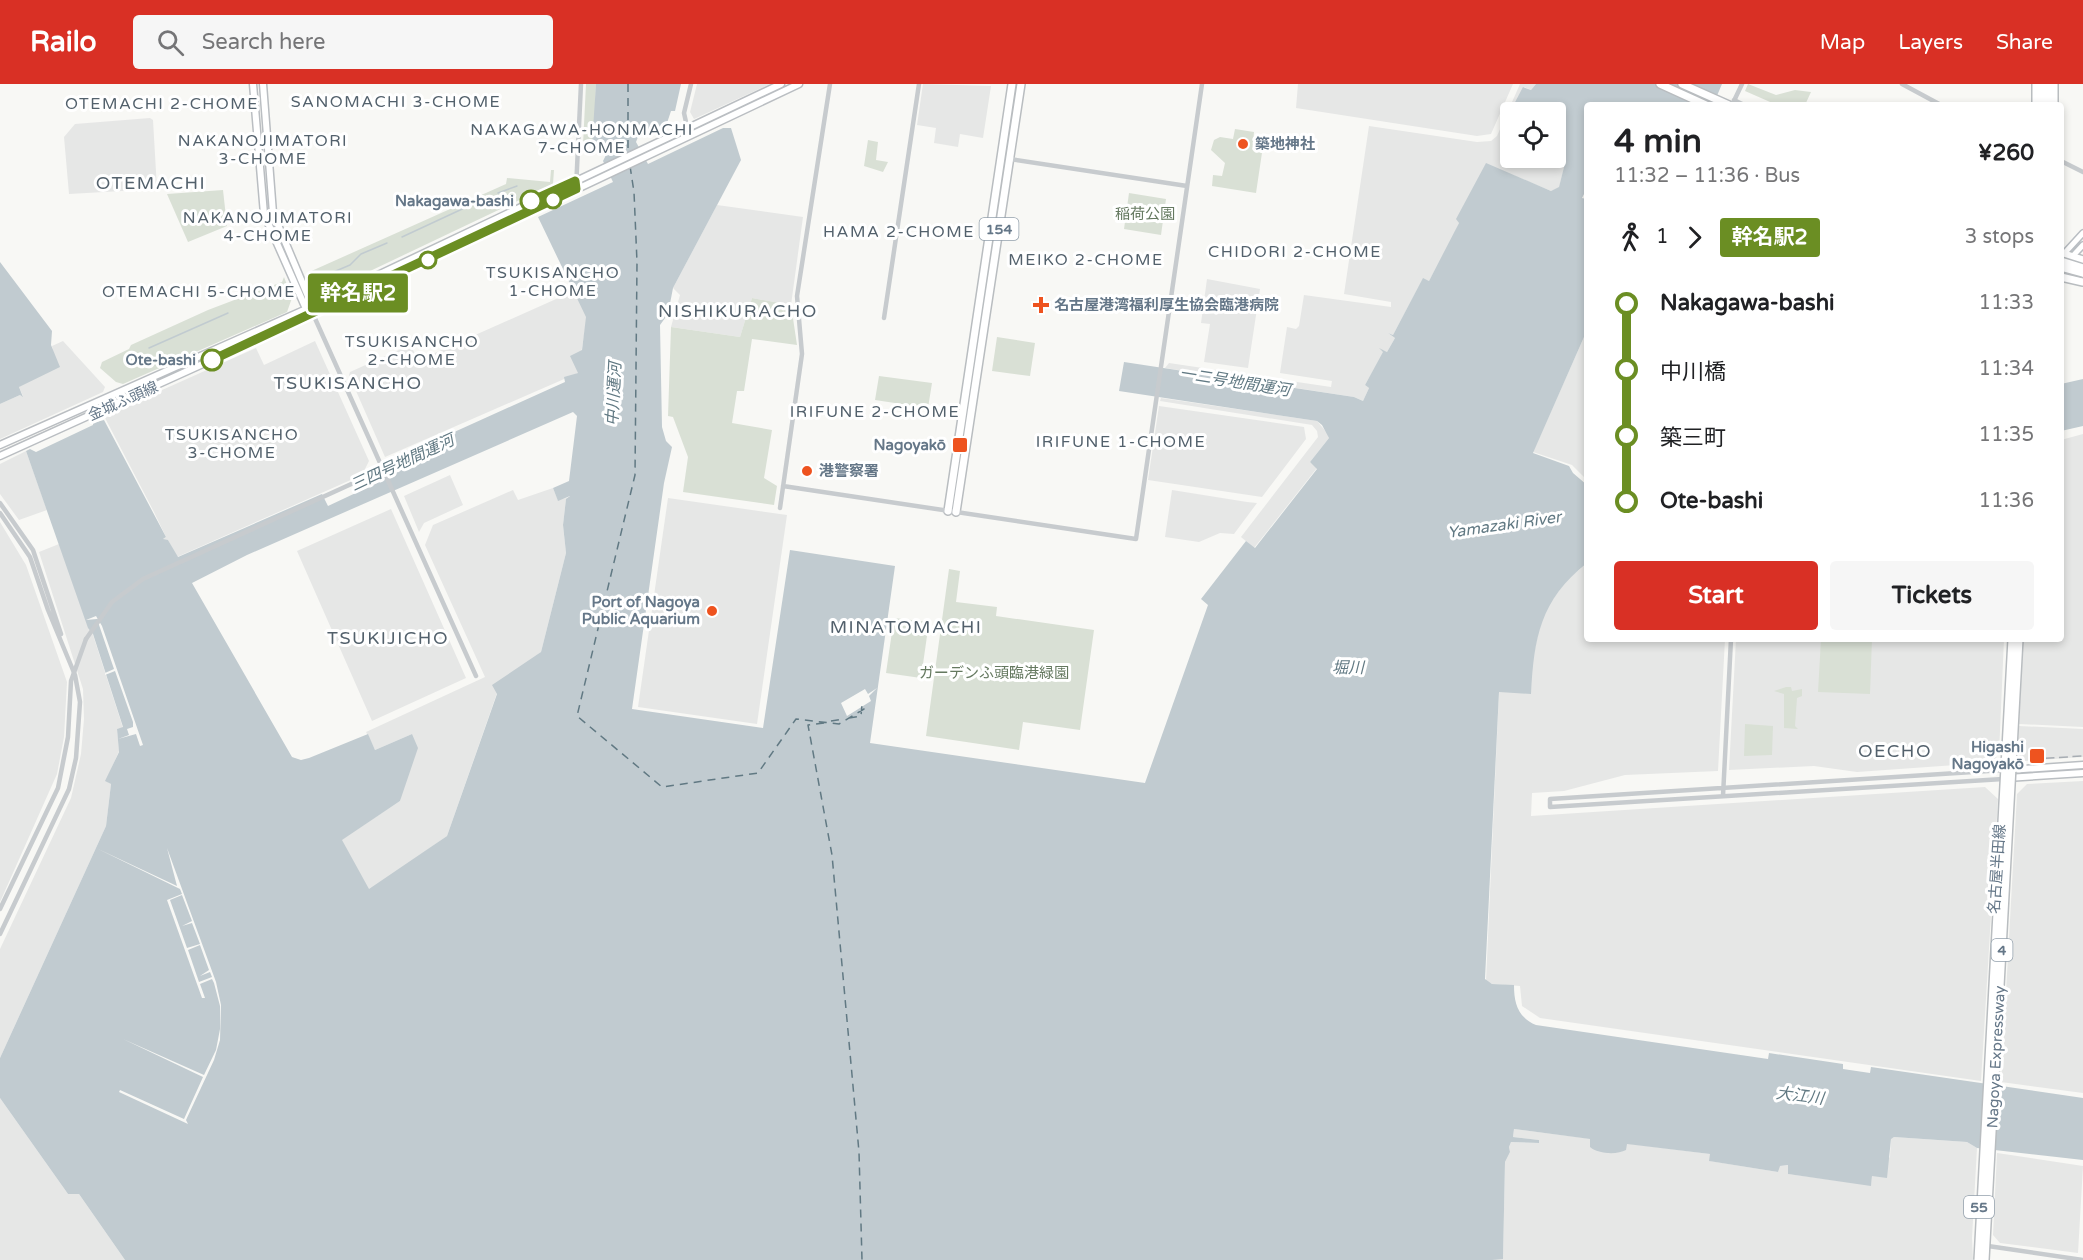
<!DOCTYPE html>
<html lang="en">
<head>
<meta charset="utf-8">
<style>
  :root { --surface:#fff; --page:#f6f6f6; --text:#202124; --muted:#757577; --accent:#d93025 }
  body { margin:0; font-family:"Varela Round","Noto Sans JP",sans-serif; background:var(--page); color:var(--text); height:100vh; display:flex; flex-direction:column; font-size:22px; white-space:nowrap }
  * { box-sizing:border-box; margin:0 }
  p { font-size:20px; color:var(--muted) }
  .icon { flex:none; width:33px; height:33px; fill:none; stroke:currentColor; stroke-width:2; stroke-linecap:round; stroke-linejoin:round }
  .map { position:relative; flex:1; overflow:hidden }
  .panel { position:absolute; left:1584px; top:18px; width:480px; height:540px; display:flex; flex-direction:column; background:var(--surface); border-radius:6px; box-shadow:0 3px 9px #0003 }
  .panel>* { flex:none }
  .badge { padding:0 12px; border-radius:4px; font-size:21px; line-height:39px }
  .controls { position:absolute; left:1500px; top:18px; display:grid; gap:12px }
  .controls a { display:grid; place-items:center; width:66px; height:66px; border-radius:6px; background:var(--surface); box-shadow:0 3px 9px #0003; font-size:30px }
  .map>.badge { position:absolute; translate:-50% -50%; box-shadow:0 0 0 3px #fff }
  .legs { display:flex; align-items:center; gap:9px; height:66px; padding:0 30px; font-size:20px }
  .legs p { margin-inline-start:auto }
  .headline { display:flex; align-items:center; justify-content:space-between; height:102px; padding:0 30px }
  h1 { font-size:33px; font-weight:800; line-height:45px }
  .primary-button { display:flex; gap:12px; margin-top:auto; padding:12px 30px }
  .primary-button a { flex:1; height:69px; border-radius:6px; background:var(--accent); color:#fff; font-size:24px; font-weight:800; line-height:69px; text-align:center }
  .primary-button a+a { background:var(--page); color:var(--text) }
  ul { padding:0 30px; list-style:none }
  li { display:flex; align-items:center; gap:21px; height:66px; font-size:22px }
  li i { display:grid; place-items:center; width:9px; height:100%; margin:0 8px; background:currentColor }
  li i::after { content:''; width:15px; height:15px; margin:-8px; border:4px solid; border-radius:50%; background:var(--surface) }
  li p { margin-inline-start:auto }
  li:first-child i { background:linear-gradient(#0000 50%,currentColor 0) }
  li:last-child i { background:linear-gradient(currentColor 50%,#0000 0) }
  header { display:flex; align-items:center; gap:36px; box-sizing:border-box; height:84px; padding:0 30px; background:var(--accent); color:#fff }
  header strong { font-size:28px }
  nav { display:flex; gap:33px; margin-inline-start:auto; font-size:21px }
  .search { width:420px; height:54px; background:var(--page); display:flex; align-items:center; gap:15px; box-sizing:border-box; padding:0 21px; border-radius:6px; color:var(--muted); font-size:22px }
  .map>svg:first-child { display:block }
  .built { fill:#e6e7e6 }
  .green { fill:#d9e0d5 }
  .water { fill:#c1cbd0; fill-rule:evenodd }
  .pier { fill:#f8f8f5; fill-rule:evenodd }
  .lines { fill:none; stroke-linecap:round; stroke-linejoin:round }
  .stream { stroke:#c1cbd0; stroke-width:1.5 }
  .ferry { stroke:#617983; stroke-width:1.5; stroke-dasharray:8 6; stroke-linecap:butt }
  .secondary-casing { stroke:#b9bec3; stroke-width:8 }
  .primary-casing { stroke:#babec2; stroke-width:9 }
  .trunk-casing { stroke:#b9bdc0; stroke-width:10 }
  .motorway-casing { stroke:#b9bdc0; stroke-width:10 }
  .tertiary { stroke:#c7cbce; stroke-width:4.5 }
  .secondary { stroke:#fff; stroke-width:5 }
  .primary { stroke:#fff; stroke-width:6 }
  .trunk { stroke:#fff; stroke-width:7 }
  .motorway { stroke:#fff; stroke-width:7 }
  .rail { stroke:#a7adb3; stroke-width:1.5; stroke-dasharray:9 4.5; stroke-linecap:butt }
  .trunk-bridge-casing { stroke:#b9bdc0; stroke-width:10; stroke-linecap:butt }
  .motorway-bridge-casing { stroke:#b9bdc0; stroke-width:10; stroke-linecap:butt }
  .tertiary-bridge { stroke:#c7cbce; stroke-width:4.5 }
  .trunk-bridge { stroke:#fff; stroke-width:7 }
  .motorway-bridge { stroke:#fff; stroke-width:7 }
  .line-1-casing { stroke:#fff; stroke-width:14 }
  .line-1 { stroke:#6b8e23; stroke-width:9 }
  .poi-dot { fill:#ee531f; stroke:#fff; stroke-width:2 }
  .stop-1-dot { fill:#fff; stroke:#6b8e23; stroke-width:3 }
  .labels { text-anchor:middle; stroke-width:6; stroke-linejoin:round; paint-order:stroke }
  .shield { fill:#fff; stroke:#93a0ac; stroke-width:1.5 }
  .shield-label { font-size:14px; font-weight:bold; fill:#657788 }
  .poi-label { font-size:15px; font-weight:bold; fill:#657788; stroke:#fff; text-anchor:start }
  .stop-label { font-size:15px; font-weight:bold; fill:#657788; stroke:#fff; text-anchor:end }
  .park-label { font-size:15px; fill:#657960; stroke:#fff }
  .street-label { font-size:15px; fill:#657788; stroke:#fff }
  .neighbourhood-label { font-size:16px; letter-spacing:1.5px; fill:#53616c; stroke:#fff }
  .water-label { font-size:16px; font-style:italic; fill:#617983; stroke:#fff }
  .quarter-label { font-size:18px; letter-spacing:1.5px; fill:#53616c; stroke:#fff }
</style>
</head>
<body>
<header>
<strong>Railo</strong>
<div class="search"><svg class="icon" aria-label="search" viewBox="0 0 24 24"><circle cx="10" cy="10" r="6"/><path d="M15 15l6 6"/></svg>Search here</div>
<nav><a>Map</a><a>Layers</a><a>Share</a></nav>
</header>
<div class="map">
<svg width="2083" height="1176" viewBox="0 0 2083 1176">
  <rect width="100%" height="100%" fill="#f8f8f5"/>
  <path class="built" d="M697 0H770L694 35 690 28Z
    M923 0 991 2 983 54 960 50 958 63 934 59 936 44 917 41Z
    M1298 0H1513L1491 50 1477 52 1296 24Z
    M1520 0H1536L1531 6 1524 3 1501 54 1510 57V74H1551L1565 79 1559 104 1551 107 1486 80 1458 136 1459 139 1450 159 1429 197 1423 195 1393 251 1388 249 1395 254 1387 268 1380 265 1384 268 1365 301 1369 304 1363 317 1354 313 1165 284 1169 279 1331 303 1332 297 1280 289 1287 243 1296 245 1299 242 1304 211 1391 223V218L1344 210 1369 42 1477 58 1491 57 1497 52Z
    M150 34 153 36 157 105 69 110 64 53 75 40Z
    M717 121 803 133 791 221 752 214 740 253 671 243 680 211 673 204Z
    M1207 195 1260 205 1248 284 1204 278 1210 240 1201 239Z
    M574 207 587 233 578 289 385 373 349 291 350 288 410 261 419 276Z
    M1584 253H1587V396L1572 381 1533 368Z
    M63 257 105 303 103 308 0 355V320L20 311 23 312 19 303 53 268 52 262Z
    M315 257 369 377 362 391 177 473 168 456 164 457 163 455 166 453 154 428 104 332 256 264 264 281Z
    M1161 314 1317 337 1328 350 1329 354 1310 378 1317 384 1254 464 1241 453 1318 353 1317 347 1312 341 1306 340 1160 317Z
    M1159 322 1304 343 1306 355 1262 413 1148 396Z
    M2083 350V643L2019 640 2023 555H2061V356Z
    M26 367 47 426 19 436 0 410V380Z
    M450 391 463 421 424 439 419 448 404 412Z
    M553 404 558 416 570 413 566 415 563 441 566 469 541 568 497 609 447 752 372 805H368L341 756 400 717 412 650 375 666 366 648 485 593 425 461 433 441 513 406 518 416Z
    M1172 406 1247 418 1257 419 1234 450 1220 449 1199 458 1165 453Z
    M668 414 787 431 757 640 638 623Z
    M391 425 466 594 372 637 297 467Z
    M0 438 26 481 67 598 64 653 57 690 0 818Z
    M59 460 93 551 123 644 117 645 119 667 106 697 111 700 106 742 0 974V865L71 714 81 670 84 635 83 605 39 468Z
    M1587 479V555H1725L1718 687 1625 691 1564 707 1532 709 1531 732 1985 703 1998 715 1981 997 1540 934 1522 922 1520 902 1492 900 1486 897 1499 608 1533 575 1539 543 1547 523 1567 496Z
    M1736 555H2004L1999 670H1995L1998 678 1857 688 1814 682 1729 686Z
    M2019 642 2083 645V673L2025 677 2017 669Z
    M2083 697V1009L2001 998 2017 710 2027 700Z
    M0 1014 68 1110H79L125 1176H0Z
    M1514 1045 1710 1070V1077L1778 1088 1779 1082 1789 1081 1788 1090 1871 1101 1872 1092 1890 1073 1891 1054 1894 1053 1967 1058 1977 1064 1972 1154 1973 1176H1492V1174L1503 1175 1505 1078 1510 1068 1509 1063 1511 1058 1538 1059 1539 1056 1513 1053Z
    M1997 1069 2083 1082 2078 1169 2000 1159 1993 1151Z"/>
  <path class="green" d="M586 0H596L594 61H583Z
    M1748 0 1776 11 1795 6 1811 8 1805 21H1777L1745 7Z
    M1235 45 1254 48 1253 60 1263 62 1256 109 1212 102 1213 91 1222 92 1225 79 1211 66 1214 56 1220 53 1233 55Z
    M868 56 878 58 876 76 888 78 883 88 864 82Z
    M551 86H554L553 100 326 208 314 205 307 189 506 100 507 94 550 98Z
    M223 106 227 142 188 158 167 110Z
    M1129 109 1166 115 1161 151 1124 145Z
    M284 193 292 214 287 228 123 300 116 298 100 284 102 278 129 265 131 261 208 226 282 198Z
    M752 214 791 221 797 261 752 255 744 307H737L732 339 772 346 764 394 777 402 774 421 683 408 688 373 673 333 668 332 671 243 740 253Z
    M997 253 1035 259 1030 292 992 287Z
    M879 292 932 299 928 324 875 316Z
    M949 485 960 487 956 518 997 523 996 532 1094 546 1080 646 1023 638 1019 666 926 652Z
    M894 534 929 538 921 594 886 589Z
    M1821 555H1872L1870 610 1818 608Z
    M1786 603H1791L1792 607 1802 605V612L1797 614 1795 642 1798 645 1784 644V610L1774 607Z
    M1745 640 1773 642 1772 671 1744 672Z"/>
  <path class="water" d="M596 0H681L675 27H671L667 39 638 53 636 58 648 80 723 44H731L741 76 673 204 668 230 660 241 662 343 666 357 672 363 664 399 632 625 763 644 790 466 895 482 870 659 1145 699 1208 521 1201 515 1246 457 1255 464 1317 385 1310 378 1329 354 1322 341 1317 337 1119 307 1124 278 1354 313 1363 317 1369 304 1365 301 1383 268 1379 264 1387 268 1395 254 1388 249 1393 251 1423 194 1429 197 1459 139 1456 135 1486 79 1551 107 1559 103 1565 79 1551 74H1556V28H1513L1512 24 1523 3 1531 6 1536 0H1722L1713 21H1587V104L1582 114 1586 115 1587 113V253H1584L1533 369 1569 382 1573 389 1587 401V479C1540 516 1534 554 1531 610L1499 608 1485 895 1492 900 1514 901C1514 920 1518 933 1536 941L1768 975 1769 969 1843 980V985L1870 989 1871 983 2083 1014V1076L1977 1064 1967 1058 1894 1053 1891 1055 1887 1094 1872 1092 1871 1102 1788 1090V1081L1780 1082 1778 1088 1709 1077 1710 1070 1627 1060 1626 1066C1617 1071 1598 1070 1590 1063V1055L1514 1045 1513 1053 1539 1056V1059L1511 1058 1509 1063 1510 1068 1505 1078 1503 1175 1492 1176H125L79 1110H68L0 1014V974L106 742 111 700 105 697 119 668 117 645 123 643 93 550 88 544 26 367 30 365 36 368 93 341V339L104 336 166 453 163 455 168 456 178 473 322 410 328 422 394 391 388 378 565 298 564 293 578 289 570 272 582 266 586 233 538 133 613 98 603 77 606 71 592 60ZM573 328 577 332 569 397 553 404 558 417 570 412 566 415 563 441 566 469 541 568 492 601 497 610 447 752 369 805 342 756 400 717 418 664 412 650 375 666 368 650 309 674 301 676 292 673 192 499 247 471Z
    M0 178 52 247 51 261 60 283 19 303 23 313 20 311 0 320Z
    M2083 295V342L2061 347V300Z"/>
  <path class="pier" d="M96 532 102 542 143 661 140 662 136 650 118 655 129 651 127 645 133 643V638L115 587 105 591V589L114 585 97 535 86 536Z
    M877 604 869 612 871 617 847 632 841 619 865 605 868 610Z
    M96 764 177 802 167 764 216 898 221 921 220 956 214 976 186 1036 188 1040 119 1008 120 1006 184 1035 203 993 123 955 204 991 216 966 220 945V922L214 899 212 895 200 900 205 914H202L167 816 182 810 180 805ZM182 811 192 837 182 842 192 839 200 860 187 864 170 816ZM200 861 209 886 200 892 210 888 212 893 199 898 188 866Z"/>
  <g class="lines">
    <path class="stream" d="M498 109 517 102
      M402 153 473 120
      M313 192H324L350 181 361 170 387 159
      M149 264 228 229"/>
    <path class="ferry" d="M628 0V71
      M630 82 634 108 637 178 635 391 577 632 662 703 758 689 796 635 839 640 864 625 862 619
      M849 634 861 632 862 620
      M831 637 844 635
      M824 639 808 641 832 771 859 1068 862 1176"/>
    <defs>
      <path id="secondary" d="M2061 173 2083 149
        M2070 175 2083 161"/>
      <path id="primary" d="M253 0 264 130 307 227
        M263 0 273 129 313 224
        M0 361 304 226 781 0
        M0 372 313 230 799 0
        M2009 686 2083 681
        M2007 694 2083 689"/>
      <path id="trunk" d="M1660 0 1706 21
        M1682 0 1729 21
        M2061 169 2083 176
        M2061 193 2083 198
        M948 427 1012 0
        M956 428 1021 0"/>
      <path id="motorway" d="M2036 18V0
        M2041 21V0
        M2048 21V0
        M2054 21V0"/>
    </defs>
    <use href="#secondary" class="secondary-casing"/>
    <use href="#primary" class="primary-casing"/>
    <use href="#trunk" class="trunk-casing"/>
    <use href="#motorway" class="motorway-casing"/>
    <path class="tertiary" d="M1902 0 1941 21
      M1734 16 1744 21
      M1732 21 1742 0
      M688 47 684 29 691 0
      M1010 75 1187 102
      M2061 77 2083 88
      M576 105 581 0
      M313 230 476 592
      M884 234 919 0
      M783 402 1136 455 1202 0
      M0 419 33 466 61 550
      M780 424 802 270 797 212 830 0
      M0 429 30 473 48 526 75 591 80 618 76 674 69 705 0 850
      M86 555 112 518 143 495 382 386
      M2003 695 1550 723V715L2004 686
      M1723 712 1731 555
      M1988 1162 2083 1176"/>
    <use href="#secondary" class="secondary"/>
    <use href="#primary" class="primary"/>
    <use href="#trunk" class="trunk"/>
    <use href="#motorway" class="motorway"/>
    <path class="rail" d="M2032 675 2083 672"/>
    <defs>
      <path id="trunk-bridge" d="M2061 177 2083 184
        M2061 183 2083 189"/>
      <path id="motorway-bridge" d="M1978 1176 2012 555
        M1985 1176 2019 555"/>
    </defs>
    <use href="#trunk-bridge" class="trunk-bridge-casing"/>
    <use href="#motorway-bridge" class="motorway-bridge-casing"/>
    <path class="tertiary-bridge" d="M0 825 58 704 68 653 71 597 86 555"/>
    <use href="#trunk-bridge" class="trunk-bridge"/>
    <use href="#motorway-bridge" class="motorway-bridge"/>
  </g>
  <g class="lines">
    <defs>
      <path id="line-1" d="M212 276 576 105 575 97 531 117"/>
    </defs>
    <use href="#line-1" class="line-1-casing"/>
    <use href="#line-1" class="line-1"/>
  </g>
  <g class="poi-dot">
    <circle cx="1243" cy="60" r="6"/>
    <path d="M1038 212h6v6h6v6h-6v6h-6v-6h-6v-6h6z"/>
    <rect x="952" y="353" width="16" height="16" rx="3"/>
    <circle cx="807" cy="387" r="6"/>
    <circle cx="712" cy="527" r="6"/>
    <rect x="2029" y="664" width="16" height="16" rx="3"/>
  </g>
  <g class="stop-1-dot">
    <circle cx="553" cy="116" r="8"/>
    <circle cx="531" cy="117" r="10"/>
    <circle cx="428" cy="176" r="8"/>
    <circle cx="212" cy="276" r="10"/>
  </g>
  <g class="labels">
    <g class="shield">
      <rect x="979.5" y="134" width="39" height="22" rx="4.5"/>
      <rect x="1991.5" y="855" width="21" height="22" rx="4.5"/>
      <rect x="1964" y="1112" width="30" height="22" rx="4.5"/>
    </g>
    <g class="shield-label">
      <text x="999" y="150">154</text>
      <text x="2002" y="871">4</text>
      <text x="1979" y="1128">55</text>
    </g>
    <g class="poi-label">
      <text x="1255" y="65">築地神社</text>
      <text x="1054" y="226">名古屋港湾福利厚生協会臨港病院</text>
      <text x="946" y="366" text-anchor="end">Nagoyakō</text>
      <text x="819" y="392">港警察署</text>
      <text x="700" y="523" text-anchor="end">Port of Nagoya<tspan x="700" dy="17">Public Aquarium</tspan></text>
      <text x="2024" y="668" text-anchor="end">Higashi<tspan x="2024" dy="17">Nagoyakō</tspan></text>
    </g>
    <g class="stop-label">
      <text x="514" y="122">Nakagawa-bashi</text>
      <text x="196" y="281">Ote-bashi</text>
    </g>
    <g class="park-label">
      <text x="1145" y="135">稲荷公園</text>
      <text x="994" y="594">ガーデンふ頭臨港緑園</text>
    </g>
    <g class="street-label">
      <text transform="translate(123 317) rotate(-24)" y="5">金城ふ頭線</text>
      <text transform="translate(1997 785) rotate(-86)" y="5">名古屋半田線</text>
      <text transform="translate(1996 973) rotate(-87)" y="5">Nagoya Expressway</text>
    </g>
    <g class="neighbourhood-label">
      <text x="396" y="23">SANOMACHI 3-CHOME</text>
      <text x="162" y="25">OTEMACHI 2-CHOME</text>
      <text x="582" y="51">NAKAGAWA-HONMACHI<tspan x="582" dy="18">7-CHOME</tspan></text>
      <text x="263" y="62">NAKANOJIMATORI<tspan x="263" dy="18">3-CHOME</tspan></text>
      <text x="268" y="139">NAKANOJIMATORI<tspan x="268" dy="18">4-CHOME</tspan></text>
      <text x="899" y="153">HAMA 2-CHOME</text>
      <text x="1295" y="173">CHIDORI 2-CHOME</text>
      <text x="1086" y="181">MEIKO 2-CHOME</text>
      <text x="553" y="194">TSUKISANCHO<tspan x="553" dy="18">1-CHOME</tspan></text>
      <text x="199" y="213">OTEMACHI 5-CHOME</text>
      <text x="412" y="263">TSUKISANCHO<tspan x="412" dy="18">2-CHOME</tspan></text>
      <text x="875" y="333">IRIFUNE 2-CHOME</text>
      <text x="232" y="356">TSUKISANCHO<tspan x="232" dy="18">3-CHOME</tspan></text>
      <text x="1121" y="363">IRIFUNE 1-CHOME</text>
    </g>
    <g class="water-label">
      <text transform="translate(1235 297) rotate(9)" y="6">一二号地間運河</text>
      <text transform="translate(613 310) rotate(-87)" y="6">中川運河</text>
      <text transform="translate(402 378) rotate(-25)" y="6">三四号地間運河</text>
      <text transform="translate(1504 440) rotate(-8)" y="6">Yamazaki River</text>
      <text x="1348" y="589">堀川</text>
      <text transform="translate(1800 1011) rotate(7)" y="6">大江川</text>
    </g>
    <g class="quarter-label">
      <text x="151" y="105">OTEMACHI</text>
      <text x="738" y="233">NISHIKURACHO</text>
      <text x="348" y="305">TSUKISANCHO</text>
      <text x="906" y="549">MINATOMACHI</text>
      <text x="388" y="560">TSUKIJICHO</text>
      <text x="1895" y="673">OECHO</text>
    </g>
  </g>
</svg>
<div class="controls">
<a><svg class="icon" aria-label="locate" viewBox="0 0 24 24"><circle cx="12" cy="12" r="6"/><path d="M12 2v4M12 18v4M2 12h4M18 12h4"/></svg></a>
</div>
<b class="badge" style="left:358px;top:209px;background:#6b8e23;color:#fff">幹名駅2</b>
<section class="panel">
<div class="headline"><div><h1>4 min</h1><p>11:32 – 11:36 · Bus</p></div><b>¥260</b></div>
<div class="legs"><svg class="icon" aria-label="walk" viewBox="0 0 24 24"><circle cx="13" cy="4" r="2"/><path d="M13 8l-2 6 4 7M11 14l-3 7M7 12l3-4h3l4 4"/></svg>1<svg class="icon" aria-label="forward" viewBox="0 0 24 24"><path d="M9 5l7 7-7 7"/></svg><b class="badge" style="background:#6b8e23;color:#fff">幹名駅2</b><p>3 stops</p></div>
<ul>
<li><i style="color:#6b8e23"></i><b>Nakagawa-bashi</b><p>11:33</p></li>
<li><i style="color:#6b8e23"></i><span>中川橋</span><p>11:34</p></li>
<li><i style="color:#6b8e23"></i><span>築三町</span><p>11:35</p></li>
<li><i style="color:#6b8e23"></i><b>Ote-bashi</b><p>11:36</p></li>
</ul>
<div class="primary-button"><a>Start</a><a>Tickets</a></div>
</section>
</div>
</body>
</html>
